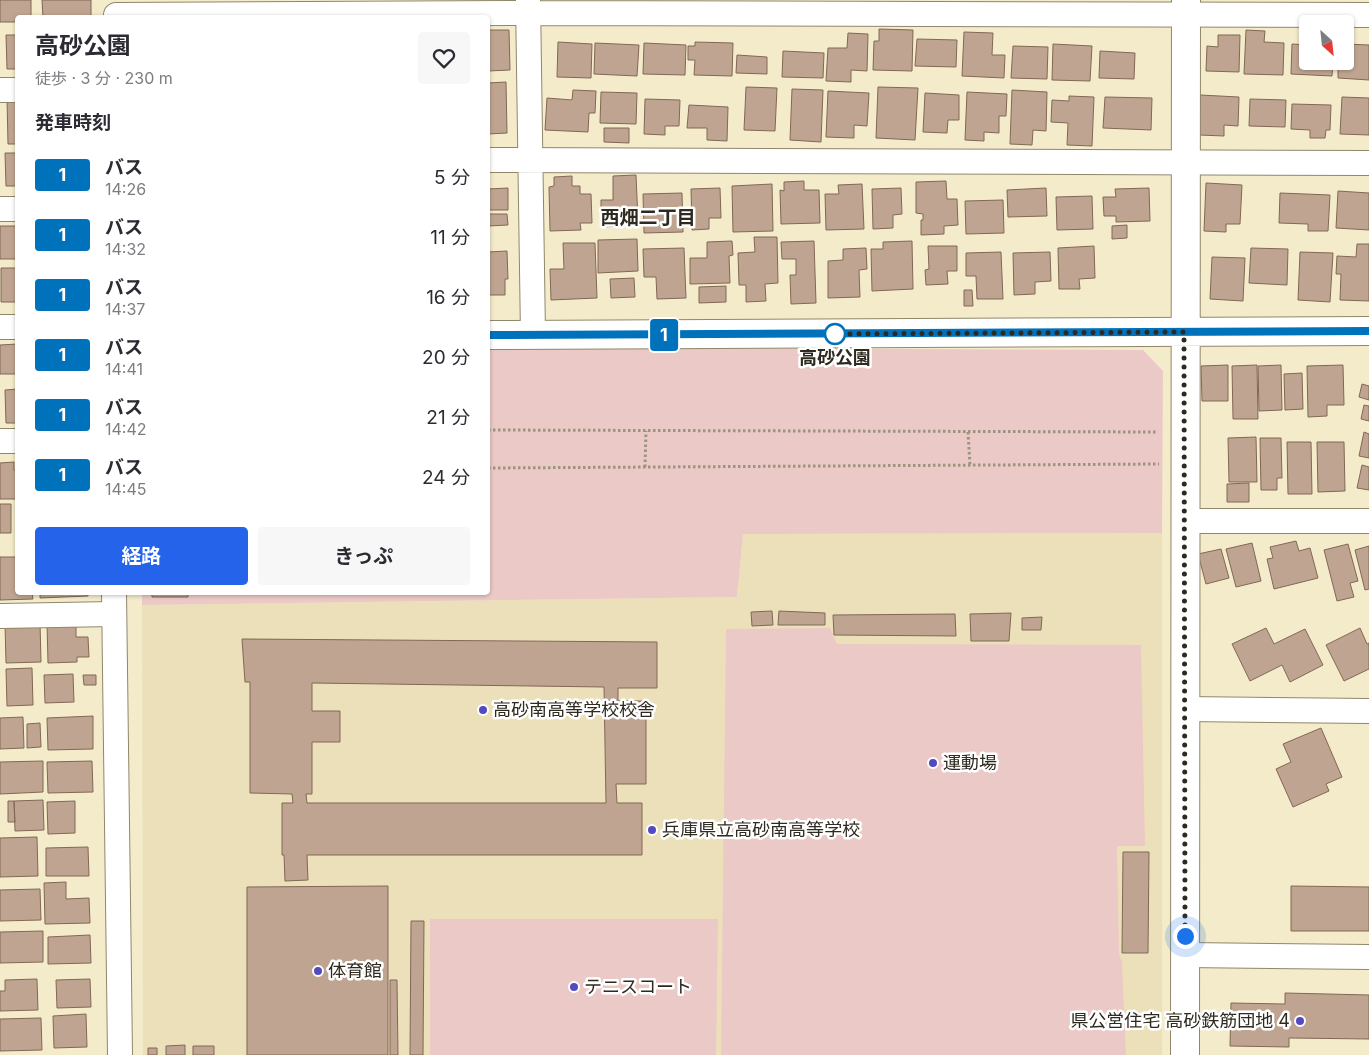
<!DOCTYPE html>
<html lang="ja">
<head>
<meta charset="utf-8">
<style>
  :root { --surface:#fff; --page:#f7f7f7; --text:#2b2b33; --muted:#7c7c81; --accent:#2563eb }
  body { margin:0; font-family:Inter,"Noto Sans JP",sans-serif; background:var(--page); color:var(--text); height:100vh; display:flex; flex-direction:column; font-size:19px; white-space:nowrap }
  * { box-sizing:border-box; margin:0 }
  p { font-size:16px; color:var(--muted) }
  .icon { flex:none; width:28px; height:28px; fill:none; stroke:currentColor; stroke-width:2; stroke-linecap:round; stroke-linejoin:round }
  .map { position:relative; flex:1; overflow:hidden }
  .side { position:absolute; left:15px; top:15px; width:475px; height:580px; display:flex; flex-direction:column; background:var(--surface); border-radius:5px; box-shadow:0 1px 4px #0004 }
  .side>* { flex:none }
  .badge { padding:0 10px; border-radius:4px; font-size:18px; line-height:32px }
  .needle { width:32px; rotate:153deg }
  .controls { position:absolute; left:1299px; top:15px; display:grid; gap:10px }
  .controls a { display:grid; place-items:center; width:55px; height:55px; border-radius:5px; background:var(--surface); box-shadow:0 1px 4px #0004; font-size:25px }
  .you { position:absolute; width:25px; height:25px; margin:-12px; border:4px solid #fff; border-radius:50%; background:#1a73e8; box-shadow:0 0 0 8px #1a73e833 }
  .map>.badge { position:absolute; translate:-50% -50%; box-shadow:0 0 0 2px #fff }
  h2 { padding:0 20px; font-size:19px; line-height:45px }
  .round { display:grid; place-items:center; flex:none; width:52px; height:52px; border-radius:5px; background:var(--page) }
  .head { display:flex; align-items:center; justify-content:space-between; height:85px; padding:0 20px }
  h1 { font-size:24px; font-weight:700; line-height:38px }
  .button { display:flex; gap:10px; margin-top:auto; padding:10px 20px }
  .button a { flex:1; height:58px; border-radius:5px; background:var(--accent); color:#fff; font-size:20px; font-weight:700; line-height:58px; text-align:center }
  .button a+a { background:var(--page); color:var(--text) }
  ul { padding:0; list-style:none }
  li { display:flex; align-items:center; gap:15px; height:60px; padding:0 20px }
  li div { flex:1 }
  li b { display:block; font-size:19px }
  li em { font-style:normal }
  li .badge { min-width:55px; font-weight:700; text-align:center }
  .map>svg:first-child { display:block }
  .built { fill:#ece0ba }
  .green { fill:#ebc9c6 }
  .building { fill:#bfa591; stroke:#816855; fill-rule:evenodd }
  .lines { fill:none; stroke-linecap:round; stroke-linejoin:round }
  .street-casing { stroke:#90876b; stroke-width:26 }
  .secondary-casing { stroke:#90876b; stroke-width:30 }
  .path { stroke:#9c957e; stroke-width:3; stroke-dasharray:2.5 2.5; stroke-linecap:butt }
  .street { stroke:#fff; stroke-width:24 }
  .secondary { stroke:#fff; stroke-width:28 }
  .line-casing { stroke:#fff; stroke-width:11 }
  .line { stroke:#0072bc; stroke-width:8 }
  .walk { stroke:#2e2a1f; stroke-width:5; stroke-dasharray:0 9 }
  .stop-dot { fill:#fff; stroke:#0072bc; stroke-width:2.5 }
  .poi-dot { fill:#534ac1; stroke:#fff; stroke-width:2 }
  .labels { text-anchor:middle; stroke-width:5; stroke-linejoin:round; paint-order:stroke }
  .stop-label { font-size:18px; font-weight:bold; fill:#2e2a1f; stroke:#fff }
  .poi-label { font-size:18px; fill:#2e2a1f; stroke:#fff; text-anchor:start }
  .neighbourhood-label { font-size:19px; font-weight:bold; fill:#2e2a1f; stroke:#fff }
</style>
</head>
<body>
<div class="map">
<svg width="1369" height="1055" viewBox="0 0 1369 1055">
  <rect width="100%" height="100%" fill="#f4ebcb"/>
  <path class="built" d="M1162 533V1055H143L142 605 737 597 743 534Z"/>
  <path class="green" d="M488 347 1143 350 1163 371 1162 533 743 534 737 597 142 605V593L488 592Z
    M830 628 837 644 1141 645 1145 846H1117L1119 954 1122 962 1126 1055H721L726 629Z
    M430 919H718L716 1055H430Z"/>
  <path class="building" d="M0 0H31V18H18V22H0Z
    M42 0H91V18H43Z
    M879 29 913 30 912 71 873 70 874 41H879Z
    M488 30H509L510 70 488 71Z
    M1246 30 1265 31 1264 42 1284 43 1283 75 1244 74Z
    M964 32 993 33 992 55H1005L1004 78 962 76Z
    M848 33 868 34 867 71 851 70V82L826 81 828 48H847Z
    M6 35H18V69H7Z
    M1218 35H1240L1239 72 1206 71 1207 46 1218 47Z
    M917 39 957 40 956 67 915 66Z
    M558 42 592 44 591 78 557 77Z
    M695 42 733 43 732 76 694 75 695 60H688V46H695Z
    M595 43 639 45 637 76 594 74Z
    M644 43 686 45 685 75 643 74Z
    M1053 44 1092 46 1090 81 1052 80Z
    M1292 44 1308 45V61H1333L1332 76 1291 74Z
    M1345 44 1369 45V80L1338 78V61H1345Z
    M1013 46 1048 47 1047 79 1011 78Z
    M783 51 824 53 823 78 782 77Z
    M1100 51 1135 53 1134 79 1099 78Z
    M737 55 767 57V74L736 73Z
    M506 82 507 133 488 134V137V83Z
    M746 87 777 88 775 131 744 130Z
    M878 87 918 88 915 140 876 138Z
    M792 89 823 90 821 142 790 140Z
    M573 90 596 91 595 113H589L588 132 545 130 547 98 572 100Z
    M1012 90 1047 92 1046 131 1033 130 1032 145 1010 144Z
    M828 91 869 93 867 126 854 125V138L826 137Z
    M601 92 637 93 636 124 600 123Z
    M967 92 1007 94 1006 116H999V133L984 132V141L965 140Z
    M925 93 959 95V120H948L947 133 923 132Z
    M1200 95 1239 97 1238 126 1224 125V136L1199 135Z
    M1069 96 1094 97 1092 146 1067 145 1068 123 1051 122 1052 100 1069 101Z
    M1105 97 1152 98 1151 130 1103 128Z
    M1342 97 1369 98V135L1340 134Z
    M7 98H18V144H8Z
    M645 99 680 100 679 126H665V135L644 134Z
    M1250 99 1286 100 1285 127 1249 126Z
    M1292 104 1331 105 1330 130H1326L1325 138H1310V130L1291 129Z
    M689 105 728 107 727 141 707 140V128H687Z
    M604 128H629V143L604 142Z
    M5 153H18V186H6Z
    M636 175 638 221H619L620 226 601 227V200H613V176Z
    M572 176V186H580V194H591L592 223H580L581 230 550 231 549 187 554 186V177Z
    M804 181V190H819L820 223 781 224 780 190 784 191V182Z
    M946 181 947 199H957L958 225 944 226V234L921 235V220H923V214L916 213V182Z
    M1206 183 1242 185 1240 224H1226V232L1204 231Z
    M772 184 773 231 733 232 732 186Z
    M862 184 864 229 826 230 825 194H839L838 185Z
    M508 188V210H488V189Z
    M720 188 721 218H709V229L692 230 691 189Z
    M901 188 902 214 893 215V228L873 229 872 189Z
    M1046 188 1047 216 1008 217 1007 190Z
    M1149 188 1150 221 1116 222V216H1104L1103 197H1116L1115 189Z
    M1338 191 1369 193V230L1336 228Z
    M682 193 683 232 644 233 643 194Z
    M1280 193 1330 195 1328 231H1308V224L1279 223Z
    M1092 196 1093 229 1057 230 1056 197Z
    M1003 200 1004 233 966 234 965 201Z
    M488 214H507L508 225 488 226Z
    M1127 225V238L1112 239V226Z
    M0 226H18V259H0Z
    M754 237H777L778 283 765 284 766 301 746 302V285H739L738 253 755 252Z
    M637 239 638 271 598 273V240Z
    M732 241 733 255 729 256 730 283 690 284V258H707V242Z
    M814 241 816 303 791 304 790 275H796V259H782L781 242Z
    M912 241 913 289 872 291 871 249H883V242Z
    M563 243H595L597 298 551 300 550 269H564Z
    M1357 244H1369V301L1340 300 1341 274H1336L1337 256 1356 257Z
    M928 246H957V271H947L948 284 926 285 925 270 929 269Z
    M1094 246 1095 278 1079 279 1080 289H1059L1058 248Z
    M684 248 686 298 657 299 656 277H644L643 249Z
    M866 248 867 269 859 270 860 297 828 298V261L843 260V249Z
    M1251 248 1288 249 1287 285 1249 283Z
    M507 251 508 279H505V295H488V252Z
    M1001 252 1003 299H977L976 276H966V253Z
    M1050 252 1051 281 1035 282V294L1014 295 1013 253Z
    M1300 252 1333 253 1330 302 1298 300Z
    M1212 257 1245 258 1243 301 1210 299Z
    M1 268H18V302H1Z
    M634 278 635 297 611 298 610 279Z
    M726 286V302L699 303V287Z
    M964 290H972L973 306H964Z
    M18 344V374H0V345Z
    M1228 365V401H1202L1201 366Z
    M1257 365 1258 419H1233L1232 366Z
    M1281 365 1282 410 1259 411 1258 366Z
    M1343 365 1344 405H1327V416L1308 417 1307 366Z
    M1302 373 1303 409 1285 410 1284 374Z
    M1362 384 1369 386V400L1359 397Z
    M18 389V423H6L5 390Z
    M1364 405 1369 406V421L1361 419Z
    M1364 432 1369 434V458L1359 456Z
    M1256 437 1257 482H1229L1228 438Z
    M1260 438H1281L1282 478H1277V490H1261Z
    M1287 442H1311L1312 494H1288Z
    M1317 442H1344L1345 491 1318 492Z
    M14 462V470H18V499H0V463Z
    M1362 465 1369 467V490L1357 488Z
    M1249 483V502H1227V484Z
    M0 504H11V533H0Z
    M1296 541 1299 551 1310 548 1318 578 1274 589 1267 559 1273 558 1270 547Z
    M1252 543 1261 581 1236 587 1226 549Z
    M1348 544 1358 581 1350 583 1354 597 1337 601 1324 550Z
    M1369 546V589L1365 590 1355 550Z
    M1221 549 1229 578 1206 584 1198 554Z
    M0 557H18V592H32L33 599 0 600Z
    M40 592H88V596L40 598Z
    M152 592H188V597H152Z
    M198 592H276V593L198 594Z
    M772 611 773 625 752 626 751 612Z
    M779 611 825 613V625H778Z
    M1011 613 1009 641H971L970 614Z
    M955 614 956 636 834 635 833 615Z
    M1042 617 1041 630H1022V618Z
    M40 623 41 662 6 663 5 624Z
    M76 623V637H88L89 657H77V662L48 663 47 624Z
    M1266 628 1274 644 1305 629 1323 665 1290 682 1282 665 1250 681 1232 644Z
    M1360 628 1367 644 1369 643V669L1344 681 1326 645Z
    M242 639 657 642V688H618V701H646V784H616L617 803H642V855H307L308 880 285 881 284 855H282V803H293L292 794 250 793V682H245ZM312 683 604 687 606 803H307L306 794H312V742H340V711H312Z
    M32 668 33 705 7 706 6 669Z
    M73 674 74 702 45 703 44 675Z
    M83 675H96V685H84Z
    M93 716V749L48 750 47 718Z
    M23 717 24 748 0 749V718Z
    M40 723 41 747 27 748V724Z
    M1321 728 1342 777 1326 784 1329 791 1293 807 1276 769 1291 762 1283 744Z
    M43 761V792L0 794V762Z
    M92 761 93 792 48 793 47 762Z
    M43 800 44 830 15 831 14 801Z
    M8 801H14L15 822H8Z
    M75 801V833L48 834 47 802Z
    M37 837 38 876 0 877V838Z
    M88 847 89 876H46V848Z
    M1123 852H1149L1148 953H1122Z
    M66 882V899L89 898 90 923 45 924 44 883Z
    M388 886V1055H247V887Z
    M1291 886 1369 887V931H1291Z
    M40 889 41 920 0 921V890Z
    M411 921H424L423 1055H410Z
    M43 931V962L0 963V932Z
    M90 935 91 963 48 964V937Z
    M37 979 38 1010 0 1011V991H5V980Z
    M90 979 91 1007 57 1008 56 980Z
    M390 980H397L398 1055H390Z
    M1285 993 1369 995V1039L1289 1038V1047L1230 1046 1231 1003 1285 1004Z
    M86 1014 87 1047 54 1048 53 1016Z
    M41 1018 42 1050 0 1051V1019Z
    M185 1045V1055H166V1046Z
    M193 1046H214V1055H193Z
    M148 1048H157V1055H148Z"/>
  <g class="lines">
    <defs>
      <path id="street" d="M528 0 533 336
        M116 15 529 13 1369 15
        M0 90H18
        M488 160 1369 163
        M0 209H18
        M0 327H18
        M0 441H18
        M1184 521H1369
        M114 592 120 1055
        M0 616 114 614
        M1185 709 1369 711
        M1185 955 1369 957"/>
      <path id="secondary" d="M488 335 1369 331
        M1185 1055 1186 0"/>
    </defs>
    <use href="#street" class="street-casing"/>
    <use href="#secondary" class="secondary-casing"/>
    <path class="path" d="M488 430 1158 432
      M968 432 970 465
      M645 467 646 431
      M488 468 1159 464"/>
    <use href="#street" class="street"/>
    <use href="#secondary" class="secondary"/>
  </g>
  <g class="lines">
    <defs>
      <path id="line" d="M488 335 1369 331"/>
    </defs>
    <use href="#line" class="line-casing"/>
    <use href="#line" class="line"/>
    <path class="walk" d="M835 334H829L1184 332 1185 936"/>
  </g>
  <circle class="stop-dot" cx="835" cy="334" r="10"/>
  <g class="poi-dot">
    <circle cx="483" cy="710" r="5"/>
    <circle cx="933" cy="763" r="5"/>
    <circle cx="652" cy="830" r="5"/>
    <circle cx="318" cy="971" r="5"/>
    <circle cx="574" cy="987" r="5"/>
    <circle cx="1300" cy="1021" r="5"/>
  </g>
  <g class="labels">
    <g class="stop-label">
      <text x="835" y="364">高砂公園</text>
    </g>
    <g class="poi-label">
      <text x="493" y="716">高砂南高等学校校舎</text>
      <text x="943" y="769">運動場</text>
      <text x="662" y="836">兵庫県立高砂南高等学校</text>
      <text x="328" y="977">体育館</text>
      <text x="584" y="993">テニスコート</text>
      <text x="1290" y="1027" text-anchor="end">県公営住宅 高砂鉄筋団地 4</text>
    </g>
    <g class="neighbourhood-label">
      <text x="648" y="224">西畑二丁目</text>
    </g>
  </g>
</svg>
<div class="controls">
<a><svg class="needle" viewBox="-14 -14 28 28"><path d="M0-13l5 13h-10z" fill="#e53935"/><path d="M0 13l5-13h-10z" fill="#7c7c81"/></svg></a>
</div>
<div class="you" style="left:1185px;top:936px"></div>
<b class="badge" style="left:664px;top:335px;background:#0072bc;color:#fff">1</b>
<section class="side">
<div class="head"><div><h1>高砂公園</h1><p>徒歩 · 3 分 · 230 m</p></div><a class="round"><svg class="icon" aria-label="heart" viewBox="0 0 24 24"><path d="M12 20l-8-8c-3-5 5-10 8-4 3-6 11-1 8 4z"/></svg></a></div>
<h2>発車時刻</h2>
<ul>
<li><span class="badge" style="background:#0072bc;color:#fff">1</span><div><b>バス</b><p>14:26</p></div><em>5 分</em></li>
<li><span class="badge" style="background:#0072bc;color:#fff">1</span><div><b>バス</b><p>14:32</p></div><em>11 分</em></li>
<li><span class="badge" style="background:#0072bc;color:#fff">1</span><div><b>バス</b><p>14:37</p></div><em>16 分</em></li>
<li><span class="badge" style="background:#0072bc;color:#fff">1</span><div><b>バス</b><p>14:41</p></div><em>20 分</em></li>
<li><span class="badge" style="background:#0072bc;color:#fff">1</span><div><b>バス</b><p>14:42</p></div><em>21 分</em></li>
<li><span class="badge" style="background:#0072bc;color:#fff">1</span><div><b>バス</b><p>14:45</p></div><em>24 分</em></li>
</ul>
<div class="button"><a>経路</a><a>きっぷ</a></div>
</section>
</div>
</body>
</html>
